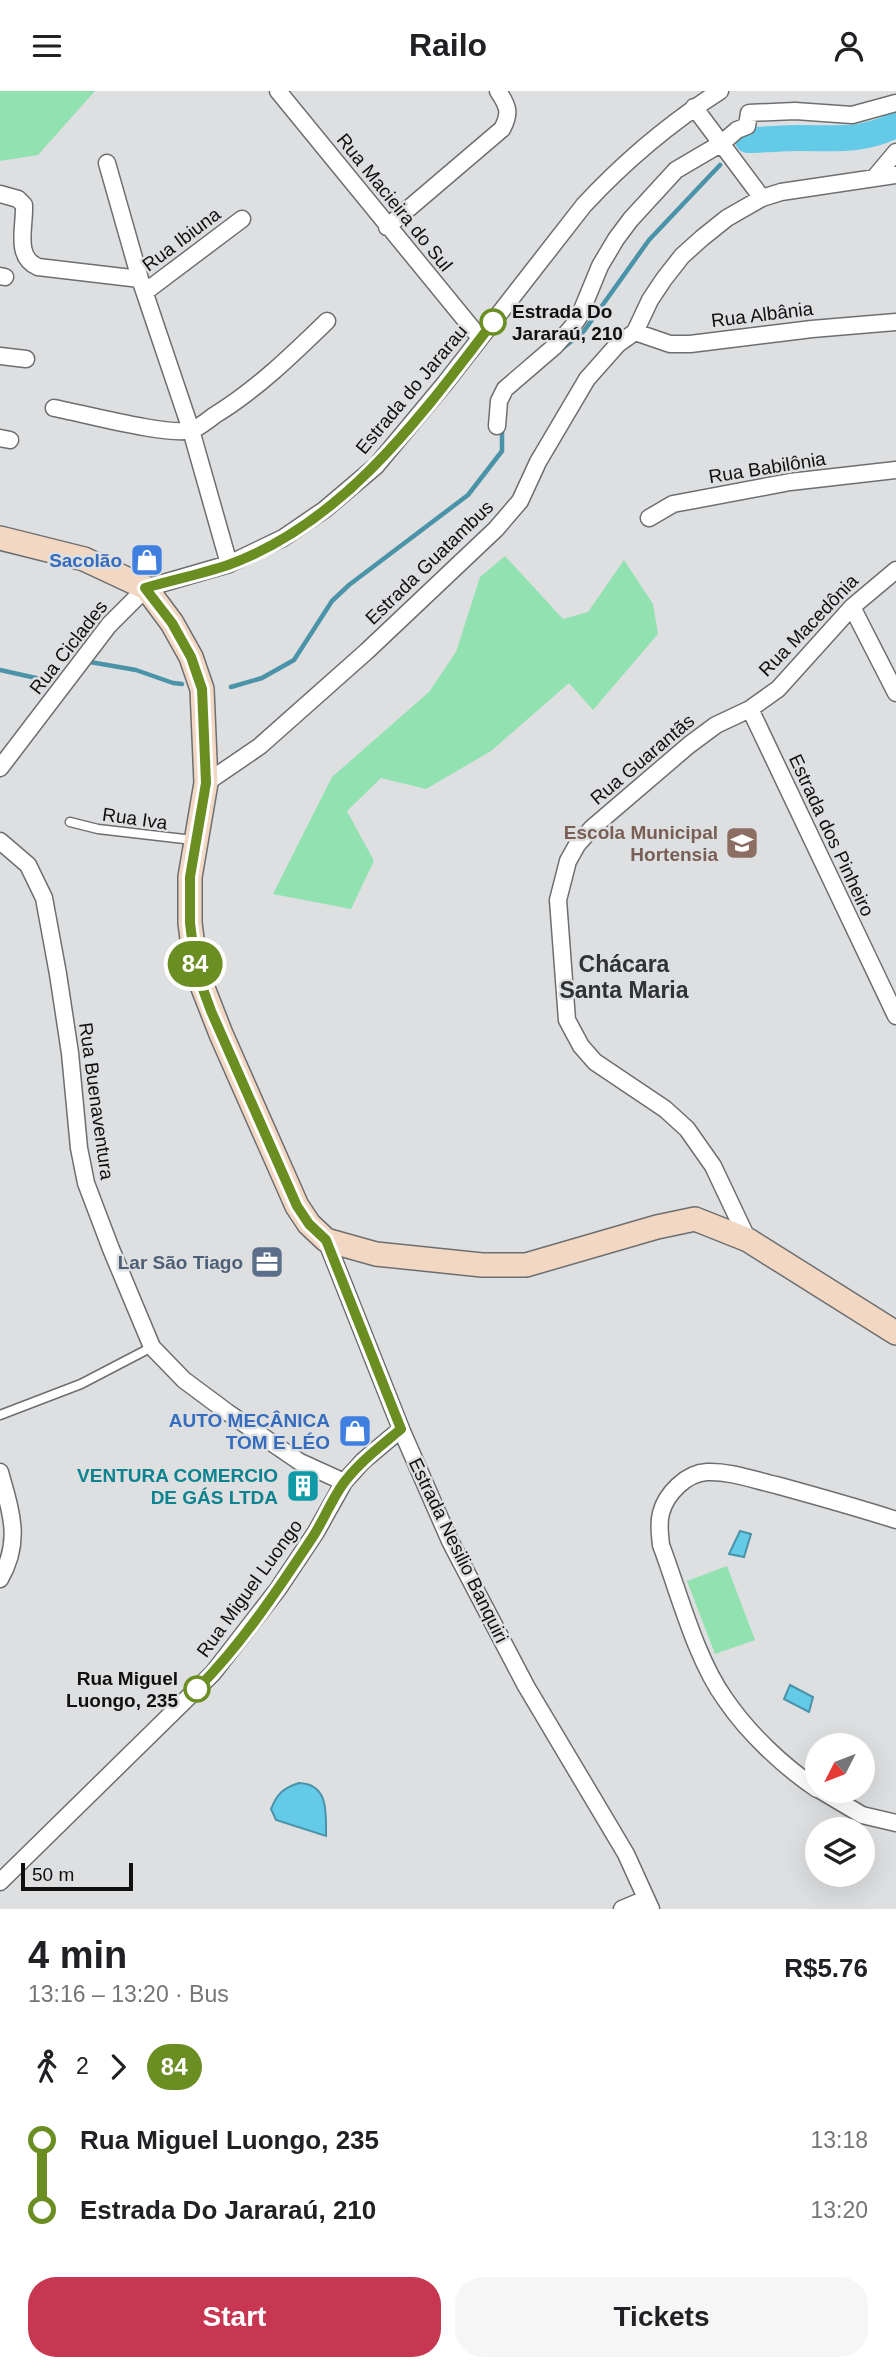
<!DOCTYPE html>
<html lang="en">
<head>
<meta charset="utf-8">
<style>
  :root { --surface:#fff; --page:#f6f6f6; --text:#202124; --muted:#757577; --accent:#c73752 }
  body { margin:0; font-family:Helvetica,sans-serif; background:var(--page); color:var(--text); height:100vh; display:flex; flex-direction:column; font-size:26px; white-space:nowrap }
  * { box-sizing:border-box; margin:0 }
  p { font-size:23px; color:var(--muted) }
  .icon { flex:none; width:38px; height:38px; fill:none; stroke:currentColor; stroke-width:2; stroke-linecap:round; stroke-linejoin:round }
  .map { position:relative; height:1818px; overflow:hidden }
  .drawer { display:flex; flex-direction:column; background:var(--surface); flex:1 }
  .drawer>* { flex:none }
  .badge { padding:0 14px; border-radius:23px; font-size:24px; line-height:46px }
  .needle { width:46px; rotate:228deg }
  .fabs { position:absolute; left:805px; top:1642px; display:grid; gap:14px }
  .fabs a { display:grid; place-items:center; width:70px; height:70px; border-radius:50%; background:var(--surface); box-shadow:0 7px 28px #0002; font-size:35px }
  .scale { position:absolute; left:21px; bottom:18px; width:112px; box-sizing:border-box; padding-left:7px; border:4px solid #101011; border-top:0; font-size:19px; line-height:24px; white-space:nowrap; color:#101011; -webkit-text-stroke:5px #dddfe1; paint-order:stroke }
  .map>.badge { position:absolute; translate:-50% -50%; box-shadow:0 0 0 4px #fff }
  .legs { display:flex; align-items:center; gap:10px; height:77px; padding:0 28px; font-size:23px }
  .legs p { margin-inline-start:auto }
  .summary { display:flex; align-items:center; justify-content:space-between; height:119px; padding:0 28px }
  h1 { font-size:38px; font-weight:700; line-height:52px }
  .button { display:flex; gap:14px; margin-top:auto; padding:14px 28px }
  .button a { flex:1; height:80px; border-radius:28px; background:var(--accent); color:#fff; font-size:28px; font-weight:700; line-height:80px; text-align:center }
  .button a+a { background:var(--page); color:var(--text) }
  ul { padding:0 28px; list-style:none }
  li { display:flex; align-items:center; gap:24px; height:70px; font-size:26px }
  li i { display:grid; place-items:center; width:10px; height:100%; margin:0 9px; background:currentColor }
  li i::after { content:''; width:18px; height:18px; margin:-9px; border:5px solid; border-radius:50%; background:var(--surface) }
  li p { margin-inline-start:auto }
  li:first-child i { background:linear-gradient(#0000 50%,currentColor 0) }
  li:last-child i { background:linear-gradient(currentColor 50%,#0000 0) }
  header { display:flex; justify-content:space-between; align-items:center; height:91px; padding:0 28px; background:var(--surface); font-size:32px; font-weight:700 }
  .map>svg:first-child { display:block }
  .green { fill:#92e2b1 }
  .water { fill:#63cbe8; stroke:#4a93a8; stroke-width:2 }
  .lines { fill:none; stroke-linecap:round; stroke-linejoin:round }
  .stream { stroke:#4a93a8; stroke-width:4.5 }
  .river { stroke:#63cbe8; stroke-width:26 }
  .lane-casing { stroke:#6d6e70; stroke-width:11 }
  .street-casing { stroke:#6d6e70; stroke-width:19 }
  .secondary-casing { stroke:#6d6e70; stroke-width:26 }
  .lane { stroke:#fff; stroke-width:8 }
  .street { stroke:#fff; stroke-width:16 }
  .secondary { stroke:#f2d7c3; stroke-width:23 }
  .line-1-casing { stroke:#fff; stroke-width:16 }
  .line-1 { stroke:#6b8e23; stroke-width:10 }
  .stop-1-dot { fill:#fff; stroke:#6b8e23; stroke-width:3.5 }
  .labels { text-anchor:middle; stroke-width:5; stroke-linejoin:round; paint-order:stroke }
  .street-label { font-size:19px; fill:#101011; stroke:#dddfe1 }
  .stop-label { font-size:19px; font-weight:bold; fill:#101011; stroke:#dddfe1; text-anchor:start }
  .shop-label { font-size:19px; font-weight:bold; fill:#366cbe; stroke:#dddfe1; text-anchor:end }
  .education-label { font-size:19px; font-weight:bold; fill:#785e54; stroke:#dddfe1; text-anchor:end }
  .service-label { font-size:19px; font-weight:bold; fill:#4e5e75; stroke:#dddfe1; text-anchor:end }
  .culture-label { font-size:19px; font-weight:bold; fill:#0d838f; stroke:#dddfe1; text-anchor:end }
  .quarter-label { font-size:23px; font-weight:bold; fill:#313234; stroke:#dddfe1 }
</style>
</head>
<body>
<header><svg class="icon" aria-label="menu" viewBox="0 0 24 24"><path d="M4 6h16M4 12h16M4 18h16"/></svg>Railo<svg class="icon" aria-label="person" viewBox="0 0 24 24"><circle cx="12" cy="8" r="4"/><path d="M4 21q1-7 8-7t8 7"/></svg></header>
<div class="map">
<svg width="896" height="1818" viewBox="0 0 896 1818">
  <rect width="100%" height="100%" fill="#dddfe1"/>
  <path class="green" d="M0 0H95L38 64 0 70Z
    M505 465 563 528 588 521 624 469 653 513 658 543 593 619 569 592 491 660 426 698 381 687 347 720 374 770 351 818 273 803 332 686 429 601 456 561 480 486Z
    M727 1475 755 1549 715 1563 687 1490Z"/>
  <path class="water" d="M740 1440 751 1443 744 1466 729 1463Z
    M790 1594 813 1606 809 1621 784 1608Z
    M299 1692C329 1693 326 1722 326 1745L276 1729 271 1718C277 1703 283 1697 299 1692Z"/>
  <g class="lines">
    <path class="stream" d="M563 257 584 240 649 149 720 74
      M90 571 136 579 173 592 182 593
      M0 579 45 589
      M231 596 262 587 294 569 332 510 349 494 468 404 502 360V336"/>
    <path class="river" d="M748 49C765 49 782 47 798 47 834 47 862 51 896 34"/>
    <defs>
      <path id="lane" d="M70 731 98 738 193 749
        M0 1324 81 1293 152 1256"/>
      <path id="street" d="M278 0 480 247
        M694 16 762 107
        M107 72 140 188 191 339 229 473
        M875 86 896 61
        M0 103 18 108 24 114C25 136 14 166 38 176L140 188
        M387 136 502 38C511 22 508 15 498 0
        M0 185 5 186
        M145 201 242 128
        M635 241 670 253H690L812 238 896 231
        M0 265 26 268
        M54 317C81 322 170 346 192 339 200 336 208 329 215 324 256 299 292 264 327 230
        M497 335 499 310 505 298 555 255 572 236 579 226 600 175 616 148 631 128 676 79 722 52 737 39 747 35 749 22 795 20 852 24 896 12
        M0 347 10 349
        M649 427 673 413 790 391 896 379
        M852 516 896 602
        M750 618 896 925
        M0 677 109 534 146 497 229 473 283 447 324 419 376 375 446 291 584 114C624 71 670 32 720 0
        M206 692 260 655 367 560 496 438 520 410 538 371 587 288 618 253 635 241 650 209 664 188 682 165 702 147 727 127 762 107 781 101 896 84
        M0 750 28 774 44 807 58 883 70 962 79 1057 86 1092 111 1158 152 1256 184 1289 227 1321 300 1371 344 1391
        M326 1149 401 1338 450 1450 526 1595 626 1763 651 1818
        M748 1149 713 1075 687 1038 665 1018 595 971 581 955 567 929 558 809 568 770 577 754 592 737 689 654 716 634 750 618 778 598 852 516 896 479
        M0 1381C11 1421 22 1450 0 1488
        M817 1698C783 1675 748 1642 725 1608 696 1568 679 1502 661 1454 660 1444 658 1433 661 1422 666 1403 686 1382 707 1381 730 1380 754 1389 776 1394 816 1405 856 1416 896 1429
        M820 1699 862 1724 896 1732
        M0 1791 213 1582 278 1498 316 1441 344 1391 363 1370 401 1338
        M622 1818 646 1808"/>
      <path id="secondary" d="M0 447 84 468 146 497 172 532 191 566 202 598 206 692 190 786V832L196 879 221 943 297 1115 309 1133 326 1149 376 1163 482 1174H526L657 1136 695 1128 748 1149 896 1242"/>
    </defs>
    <use href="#lane" class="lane-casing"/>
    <use href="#street" class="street-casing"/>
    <use href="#secondary" class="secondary-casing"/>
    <use href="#lane" class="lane"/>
    <use href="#street" class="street"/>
    <use href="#secondary" class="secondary"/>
  </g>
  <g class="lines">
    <defs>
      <path id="line-1" d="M197 1598C242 1553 279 1497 314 1444 324 1428 335 1402 346 1389 362 1369 382 1354 401 1338L326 1149 309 1133 297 1115 211 920 196 879 190 832V786L206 692 202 598 191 566 172 532 145 497C173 489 201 483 228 474 344 432 421 325 493 231"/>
    </defs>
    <use href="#line-1" class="line-1-casing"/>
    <use href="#line-1" class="line-1"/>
  </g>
  <defs>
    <symbol id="shop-square" viewBox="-11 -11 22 22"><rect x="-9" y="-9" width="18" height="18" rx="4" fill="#3f7fe0" stroke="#dddfe1"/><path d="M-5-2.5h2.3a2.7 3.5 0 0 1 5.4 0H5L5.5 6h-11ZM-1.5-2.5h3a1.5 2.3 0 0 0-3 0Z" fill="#fff"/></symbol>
    <symbol id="school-square" viewBox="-11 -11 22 22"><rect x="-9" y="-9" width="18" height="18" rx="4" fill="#8d6e63" stroke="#dddfe1"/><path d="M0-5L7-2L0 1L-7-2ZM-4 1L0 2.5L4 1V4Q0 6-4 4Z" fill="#fff"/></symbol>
    <symbol id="office-square" viewBox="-11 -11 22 22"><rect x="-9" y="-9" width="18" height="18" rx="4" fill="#5c6f8a" stroke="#dddfe1"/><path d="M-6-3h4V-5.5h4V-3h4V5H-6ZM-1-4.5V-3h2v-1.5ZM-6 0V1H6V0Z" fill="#fff"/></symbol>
    <symbol id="building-square" viewBox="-11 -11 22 22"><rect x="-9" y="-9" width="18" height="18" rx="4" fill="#0f9aa8" stroke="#dddfe1"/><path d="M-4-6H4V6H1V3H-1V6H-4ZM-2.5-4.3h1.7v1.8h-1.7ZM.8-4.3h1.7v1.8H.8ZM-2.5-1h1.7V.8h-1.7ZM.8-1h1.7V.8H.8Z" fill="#fff"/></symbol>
  </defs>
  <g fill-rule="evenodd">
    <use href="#shop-square" x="128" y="450" width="38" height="38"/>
    <use href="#school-square" x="723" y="733" width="38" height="38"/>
    <use href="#office-square" x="248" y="1152" width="38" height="38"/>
    <use href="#shop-square" x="336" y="1321" width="38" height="38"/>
    <use href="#building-square" x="284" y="1376" width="38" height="38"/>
  </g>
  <g class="stop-1-dot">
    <circle cx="493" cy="231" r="12"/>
    <circle cx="197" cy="1598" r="12"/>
  </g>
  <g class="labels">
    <g class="street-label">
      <text transform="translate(395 111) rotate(51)" y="7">Rua Macieira do Sul</text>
      <text transform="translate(181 148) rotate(-37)" y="7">Rua Ibiuna</text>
      <text transform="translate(762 223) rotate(-7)" y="7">Rua Albânia</text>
      <text transform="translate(411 298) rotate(-50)" y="7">Estrada do Jararau</text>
      <text transform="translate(767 376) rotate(-9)" y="7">Rua Babilônia</text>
      <text transform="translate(429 471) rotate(-44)" y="7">Estrada Guatambus</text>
      <text transform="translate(808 534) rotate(-46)" y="7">Rua Macedônia</text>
      <text transform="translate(68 556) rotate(-52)" y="7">Rua Ciclades</text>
      <text transform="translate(642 668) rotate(-40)" y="7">Rua Guarantãs</text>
      <text transform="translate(135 727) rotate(8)" y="7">Rua Iva</text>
      <text transform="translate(832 744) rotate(65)" y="7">Estrada dos Pinheiro</text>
      <text transform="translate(97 1010) rotate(82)" y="7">Rua Buenaventura</text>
      <text transform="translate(459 1459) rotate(64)" y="7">Estrada Nesilio Banquiri</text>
      <text transform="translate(249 1497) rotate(-54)" y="7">Rua Miguel Luongo</text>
    </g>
    <g class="stop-label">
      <text x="512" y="227">Estrada Do<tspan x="512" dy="22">Jararaú, 210</tspan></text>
      <text x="178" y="1594" text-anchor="end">Rua Miguel<tspan x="178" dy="22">Luongo, 235</tspan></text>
    </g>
    <g class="shop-label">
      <text x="122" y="476">Sacolão</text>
      <text x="330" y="1336">AUTO MECÂNICA<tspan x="330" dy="22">TOM E LÉO</tspan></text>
    </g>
    <g class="education-label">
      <text x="718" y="748">Escola Municipal<tspan x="718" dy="22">Hortensia</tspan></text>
    </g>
    <g class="service-label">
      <text x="243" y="1178">Lar São Tiago</text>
    </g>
    <g class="culture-label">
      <text x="278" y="1391">VENTURA COMERCIO<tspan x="278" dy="22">DE GÁS LTDA</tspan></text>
    </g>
    <g class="quarter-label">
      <text x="624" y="881">Chácara<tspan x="624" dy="26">Santa Maria</tspan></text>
    </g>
  </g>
</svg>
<div class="fabs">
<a><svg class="needle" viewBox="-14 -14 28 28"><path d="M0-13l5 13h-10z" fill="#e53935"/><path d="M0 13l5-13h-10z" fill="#757577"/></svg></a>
<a><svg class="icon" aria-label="layers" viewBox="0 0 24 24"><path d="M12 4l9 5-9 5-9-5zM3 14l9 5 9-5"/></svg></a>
</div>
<div class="scale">50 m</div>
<b class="badge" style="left:195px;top:873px;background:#6b8e23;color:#fff">84</b>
</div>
<section class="drawer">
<div class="summary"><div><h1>4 min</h1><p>13:16 – 13:20 · Bus</p></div><b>R$5.76</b></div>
<div class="legs"><svg class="icon" aria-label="walk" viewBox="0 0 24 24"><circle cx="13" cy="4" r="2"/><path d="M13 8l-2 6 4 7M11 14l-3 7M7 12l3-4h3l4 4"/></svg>2<svg class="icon" aria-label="forward" viewBox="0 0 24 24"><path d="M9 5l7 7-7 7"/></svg><b class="badge" style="background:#6b8e23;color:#fff">84</b></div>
<ul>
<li><i style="color:#6b8e23"></i><b>Rua Miguel Luongo, 235</b><p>13:18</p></li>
<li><i style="color:#6b8e23"></i><b>Estrada Do Jararaú, 210</b><p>13:20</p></li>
</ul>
<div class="button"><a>Start</a><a>Tickets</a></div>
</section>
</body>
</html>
